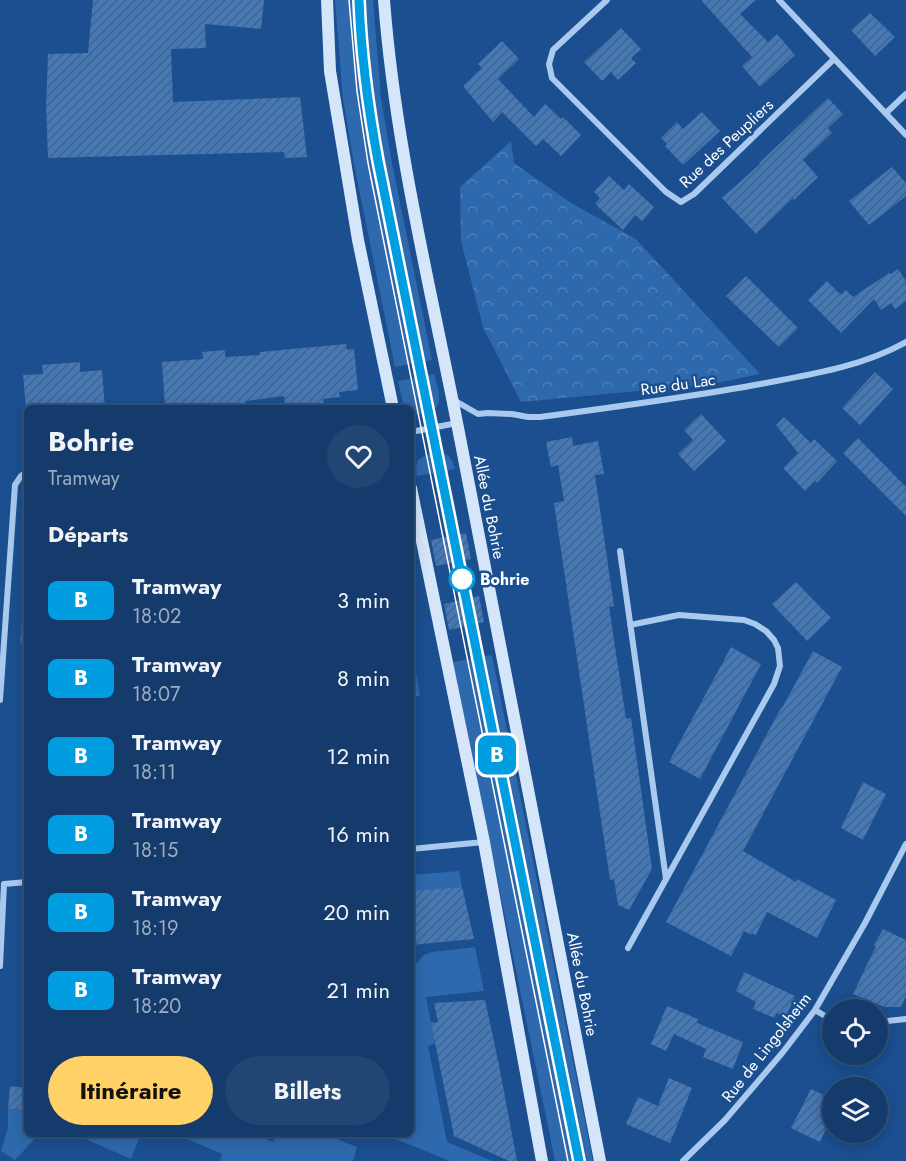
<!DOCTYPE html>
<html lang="fr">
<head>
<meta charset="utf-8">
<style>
  :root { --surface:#143b6b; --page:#214673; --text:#f1f3f6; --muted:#9dadc1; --line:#33557e; --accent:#ffd166 }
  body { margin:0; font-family:Jost,sans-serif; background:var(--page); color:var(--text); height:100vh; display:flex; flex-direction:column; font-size:22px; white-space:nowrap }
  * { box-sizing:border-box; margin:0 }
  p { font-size:20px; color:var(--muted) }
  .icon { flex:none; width:33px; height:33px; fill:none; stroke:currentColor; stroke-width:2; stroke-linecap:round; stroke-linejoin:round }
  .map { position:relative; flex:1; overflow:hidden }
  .sheet { position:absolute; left:24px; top:405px; width:390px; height:732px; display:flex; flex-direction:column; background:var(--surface); border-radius:9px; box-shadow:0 3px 15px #0003,0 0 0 2px var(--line) }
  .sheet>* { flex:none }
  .badge { padding:0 12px; border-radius:9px; font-size:21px; line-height:39px }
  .fabs { position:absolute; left:822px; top:999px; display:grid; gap:12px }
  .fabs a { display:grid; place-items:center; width:66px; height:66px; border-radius:50%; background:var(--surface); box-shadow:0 3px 15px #0003,0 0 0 2px var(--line); font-size:30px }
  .map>.badge { position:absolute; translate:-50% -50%; box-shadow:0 0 0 3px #fff }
  h2 { padding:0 24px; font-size:22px; line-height:54px }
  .round { display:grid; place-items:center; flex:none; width:63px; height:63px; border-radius:32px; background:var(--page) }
  .overview { display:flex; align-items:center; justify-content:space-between; height:102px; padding:0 24px }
  h1 { font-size:28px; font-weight:700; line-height:45px }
  .cta { display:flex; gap:12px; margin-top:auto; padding:12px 24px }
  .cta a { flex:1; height:69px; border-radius:36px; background:var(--accent); color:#111; font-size:24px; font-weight:700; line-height:69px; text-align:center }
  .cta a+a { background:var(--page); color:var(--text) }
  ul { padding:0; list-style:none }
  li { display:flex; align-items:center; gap:18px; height:78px; padding:0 24px }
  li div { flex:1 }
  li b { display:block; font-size:22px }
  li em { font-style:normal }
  li .badge { min-width:66px; font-weight:700; text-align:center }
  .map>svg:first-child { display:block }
  .grass { fill:#2e69ad }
  .forest { fill:url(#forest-crowns) }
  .building { fill:url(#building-hatch) }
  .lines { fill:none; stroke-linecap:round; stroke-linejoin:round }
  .minor { stroke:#a9c9ee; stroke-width:6 }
  .secondary { stroke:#d6e6fa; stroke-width:12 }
  .tram { stroke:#fff; stroke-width:1.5 }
  .line-casing { stroke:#fff; stroke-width:14 }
  .line { stroke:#009ee0; stroke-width:9 }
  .stop-dot { fill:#fff; stroke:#009ee0; stroke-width:3 }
  .labels { text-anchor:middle; stroke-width:5; stroke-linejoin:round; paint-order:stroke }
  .street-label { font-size:16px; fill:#fff; stroke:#1b4f8f }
  .stop-label { font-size:16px; font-weight:bold; fill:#fff; stroke:#1b4f8f; text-anchor:start }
</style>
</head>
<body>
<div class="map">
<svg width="906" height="1161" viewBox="0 0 906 1161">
  <defs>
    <pattern id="forest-crowns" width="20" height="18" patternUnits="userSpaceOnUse" patternTransform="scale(1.5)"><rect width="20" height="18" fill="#2e69ad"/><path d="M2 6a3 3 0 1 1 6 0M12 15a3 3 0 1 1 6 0" fill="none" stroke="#4d80b9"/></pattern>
    <pattern id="building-hatch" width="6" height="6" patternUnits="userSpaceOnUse" patternTransform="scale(1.5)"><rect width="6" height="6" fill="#4478b7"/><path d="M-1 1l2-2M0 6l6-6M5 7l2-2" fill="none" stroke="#486282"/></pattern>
  </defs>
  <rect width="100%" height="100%" fill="#1b4f8f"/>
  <path class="grass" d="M335 0H373L381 98 392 163 432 360 395 367 354 164 343 99Z
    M434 374C436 382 440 391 439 399 439 413 421 415 411 414V408H404L398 381Z
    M436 452C448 452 452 458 455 469L417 476C414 458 420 457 436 452Z
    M492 655 593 1161H555L453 662Z
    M459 871 462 887 411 891V875Z
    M475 947 484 991 426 997 435 1043 428 1046 447 1142 492 1161H450L383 1134H411V969L424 955 432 952Z
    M8 1109 27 1110V1134H39L15 1160 1 1151 8 1128Z
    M74 1134H141L131 1159Z
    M186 1134H254L273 1142 277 1134H324L357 1147 353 1161H220L222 1154 185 1138Z"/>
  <path class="forest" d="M511 141 514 163 571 203 636 239 760 374 712 384 521 402 483 327 461 241 460 187Z
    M27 541V645L20 644Z
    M411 644 420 696H411Z"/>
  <path class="building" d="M93 0H264L261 29 205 24 206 48 171 49 173 102 300 97 307 157 285 158 284 152 48 158 46 107 48 54 88 53Z
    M701 0H756L740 14 768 42 777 34 795 55 760 87 742 66 752 57Z
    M870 13 895 37 875 56 851 30Z
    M621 28 641 49 631 58 636 63 618 80 611 72 602 81 584 62Z
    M502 41 519 59 498 79 534 117 545 104 561 119 563 117 581 135 561 156 543 139 536 146 502 112 493 122 463 86 482 68 478 64Z
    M828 98 843 114 828 128 832 133 803 160 818 177 794 200 793 198 756 234 722 198 760 164 759 163Z
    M702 112 720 131 683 165 665 146 667 144 661 138 677 122 683 129Z
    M892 167 906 183V196L869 225 849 201Z
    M609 176 624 190 629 184 654 207 642 221 635 215 623 230 595 204 600 198 594 192Z
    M898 269 906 281V301L895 309 891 303 881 310 874 299 841 333 808 300 827 281 841 295 846 290 853 297 889 273 891 274Z
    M746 276 798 328 779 347 726 296Z
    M346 344 347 350 354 349 358 390 339 392 340 397 323 399 324 404 285 408 284 396 246 401 247 408H165L162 362 203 359 202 352 225 350V357L260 355V352Z
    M80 362V372L102 370 105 408H26L23 375 43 374 42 365Z
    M875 372 893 389 860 425 842 408Z
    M701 414 726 441 694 471 678 454 693 440 684 430Z
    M784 417 811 443 814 439 837 461 817 483 815 481 805 491 783 468 798 453 776 425Z
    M572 437 573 446 598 441 604 474 595 475 614 606 609 607 626 719 631 718 652 869 629 910 618 905 614 879 610 880 554 503 564 501 558 465 551 467 546 442Z
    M858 438 906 487V516L843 453Z
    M466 533 471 559 436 566 431 540Z
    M796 582 831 618 807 641 772 604Z
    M479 596 484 622 449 630 444 604Z
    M731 647 761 664 700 779 669 762Z
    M813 651 842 667 743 851 796 882 797 879 836 900 817 938 767 912 756 935 752 933 751 935 744 931 731 956 666 922 781 708H782Z
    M863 782 886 794 863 840 841 828Z
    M462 887 474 939 411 945V891Z
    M883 929 906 940V996L901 1007H884L853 994 876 946 874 945Z
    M744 972 795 996 786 1017 776 1013 775 1018 753 1009 756 1002 736 991Z
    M485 1000 499 1065 517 1161H509L454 1136 431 1023 438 1022 434 1003Z
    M667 1006 698 1019 697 1023 743 1042 733 1069 703 1057 706 1049 674 1034 666 1051 651 1044Z
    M669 1078 692 1088 670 1143 626 1124 638 1097 658 1106Z
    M10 1086 27 1088V1110L8 1109Z
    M811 1089 832 1099V1115L820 1142 791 1128Z"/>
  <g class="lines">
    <path class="minor" d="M607 0 553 50 549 64 552 78 666 192 681 202 694 194 834 59
      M779 0 906 135
      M886 113 906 94
      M452 399 478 414 488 413 512 414 528 417H540C616 407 691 397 766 383 814 374 863 366 906 342
      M411 432 457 423
      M620 551 666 879
      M0 700 15 485 21 476 27 472
      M411 849 484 842
      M4 884 27 882
      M628 948 774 684 780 666 778 648 774 640 766 631 755 624 744 620 679 615 630 625
      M0 966 4 884
      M815 1010 832 1020
      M878 1022 906 1019
      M683 1161 725 1120 783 1052 815 1010 865 923 906 844"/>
    <path class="secondary" d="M327 0 330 71 358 240 393 408
      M384 0C395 146 431 289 459 433 505 675 553 918 600 1161
      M411 488 484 842 542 1161"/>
    <path class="tram" d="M349 0 357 91 368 163 568 1161
      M359 0 366 89 378 161 579 1161"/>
  </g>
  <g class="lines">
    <defs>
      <path id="line" d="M359 0C361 54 368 107 378 161L579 1161"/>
    </defs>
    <use href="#line" class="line-casing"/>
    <use href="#line" class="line"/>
  </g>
  <circle class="stop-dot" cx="462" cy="579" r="12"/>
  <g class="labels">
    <g class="street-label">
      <text transform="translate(726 143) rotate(-43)" y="6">Rue des Peupliers</text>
      <text transform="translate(678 384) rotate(-8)" y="6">Rue du Lac</text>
      <text transform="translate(490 507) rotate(79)" y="6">Allée du Bohrie</text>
      <text transform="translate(583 984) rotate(79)" y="6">Allée du Bohrie</text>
      <text transform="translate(766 1047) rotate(-52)" y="6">Rue de Lingolsheim</text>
    </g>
    <g class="stop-label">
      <text x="480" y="585">Bohrie</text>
    </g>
  </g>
</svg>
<div class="fabs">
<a><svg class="icon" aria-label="locate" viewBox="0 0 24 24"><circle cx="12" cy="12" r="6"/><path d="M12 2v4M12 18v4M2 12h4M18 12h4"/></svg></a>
<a><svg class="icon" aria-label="layers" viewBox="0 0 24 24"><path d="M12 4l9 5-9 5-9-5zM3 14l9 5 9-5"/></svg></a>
</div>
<b class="badge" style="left:497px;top:755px;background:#009ee0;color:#fff">B</b>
<section class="sheet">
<div class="overview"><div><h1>Bohrie</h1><p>Tramway</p></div><a class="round"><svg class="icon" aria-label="heart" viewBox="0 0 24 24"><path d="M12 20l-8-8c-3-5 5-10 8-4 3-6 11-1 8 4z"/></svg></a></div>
<h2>Départs</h2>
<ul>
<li><span class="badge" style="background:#009ee0;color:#fff">B</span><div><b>Tramway</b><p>18:02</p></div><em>3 min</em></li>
<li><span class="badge" style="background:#009ee0;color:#fff">B</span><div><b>Tramway</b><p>18:07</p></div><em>8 min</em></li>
<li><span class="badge" style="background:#009ee0;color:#fff">B</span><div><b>Tramway</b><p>18:11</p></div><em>12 min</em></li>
<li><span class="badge" style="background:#009ee0;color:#fff">B</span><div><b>Tramway</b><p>18:15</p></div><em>16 min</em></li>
<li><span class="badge" style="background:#009ee0;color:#fff">B</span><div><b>Tramway</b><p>18:19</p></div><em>20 min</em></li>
<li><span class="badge" style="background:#009ee0;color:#fff">B</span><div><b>Tramway</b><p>18:20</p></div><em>21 min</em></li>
</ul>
<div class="cta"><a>Itinéraire</a><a>Billets</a></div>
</section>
</div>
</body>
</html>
